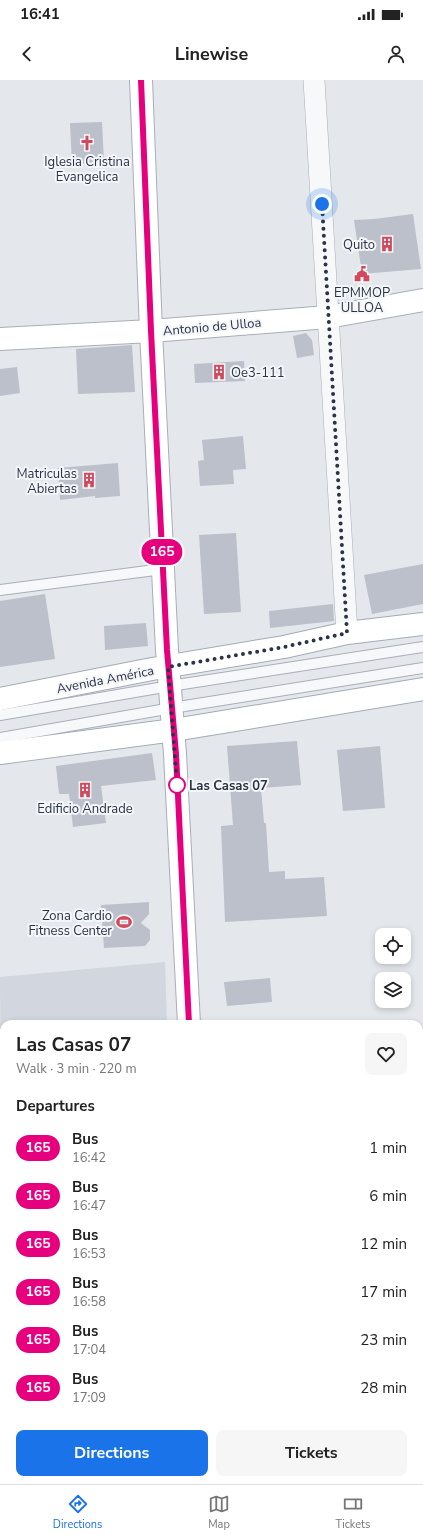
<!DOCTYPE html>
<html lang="en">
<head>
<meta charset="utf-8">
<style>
  :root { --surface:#fff; --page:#f6f6f6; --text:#222; --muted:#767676; --line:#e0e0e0; --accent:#1a73e8 }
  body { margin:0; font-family:"Nunito Sans",sans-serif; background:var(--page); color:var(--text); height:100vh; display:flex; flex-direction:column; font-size:15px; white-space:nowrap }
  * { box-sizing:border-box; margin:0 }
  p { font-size:13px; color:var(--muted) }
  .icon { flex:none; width:22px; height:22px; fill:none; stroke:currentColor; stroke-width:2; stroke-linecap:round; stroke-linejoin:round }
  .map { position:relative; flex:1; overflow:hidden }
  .side { position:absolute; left:0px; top:940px; width:423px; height:464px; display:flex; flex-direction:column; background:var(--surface); border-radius:12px 12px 0 0; box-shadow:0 2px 6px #0003 }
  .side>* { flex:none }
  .badge { padding:0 8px; border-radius:13px; font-size:14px; line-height:26px }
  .controls { position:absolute; left:375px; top:848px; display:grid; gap:8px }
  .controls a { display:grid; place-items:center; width:36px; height:36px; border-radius:8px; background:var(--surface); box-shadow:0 2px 6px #0003; font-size:20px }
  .you { position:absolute; width:20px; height:20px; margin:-10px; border:3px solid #fff; border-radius:50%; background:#1a73e8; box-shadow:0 0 0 6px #1a73e833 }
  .map>.badge { position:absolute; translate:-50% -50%; box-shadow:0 0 0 2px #fff }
  h2 { padding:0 16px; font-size:15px; line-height:36px }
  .round { display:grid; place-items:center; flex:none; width:42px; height:42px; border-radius:8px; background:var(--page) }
  .head { display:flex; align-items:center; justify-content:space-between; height:68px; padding:0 16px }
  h1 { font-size:19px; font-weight:700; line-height:30px }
  .primary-button { display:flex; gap:8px; margin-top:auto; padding:8px 16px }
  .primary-button a { flex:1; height:46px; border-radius:8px; background:var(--accent); color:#fff; font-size:16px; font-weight:700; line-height:46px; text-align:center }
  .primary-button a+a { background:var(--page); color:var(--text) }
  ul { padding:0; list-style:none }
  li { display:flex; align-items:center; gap:12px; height:48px; padding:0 16px }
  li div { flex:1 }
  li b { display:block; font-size:15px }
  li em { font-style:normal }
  li .badge { min-width:44px; font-weight:700; text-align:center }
  .status { display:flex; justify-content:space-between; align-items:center; height:28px; padding:0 20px; background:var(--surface); direction:ltr }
  .status svg { height:11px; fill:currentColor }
  header { display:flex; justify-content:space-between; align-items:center; height:52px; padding:0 16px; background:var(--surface); font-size:18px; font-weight:700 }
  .dock { display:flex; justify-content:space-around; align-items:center; height:56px; border-top:1px solid var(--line); background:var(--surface); font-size:11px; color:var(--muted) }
  .dock a { display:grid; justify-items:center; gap:2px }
  .dock .on { color:var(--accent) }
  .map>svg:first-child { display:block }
  .built { fill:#d2d6de }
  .building { fill:#bbc0ca }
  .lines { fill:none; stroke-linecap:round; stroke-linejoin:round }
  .lane-casing { stroke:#a9aeb7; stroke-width:12 }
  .street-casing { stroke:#a9aeb7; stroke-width:22 }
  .secondary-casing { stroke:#a9aeb7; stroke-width:24 }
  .primary-casing { stroke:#a3abb8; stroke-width:24 }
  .lane { stroke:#f7f8fa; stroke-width:10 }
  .street { stroke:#f7f8fa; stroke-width:21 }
  .secondary { stroke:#fff; stroke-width:22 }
  .primary { stroke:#fff; stroke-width:22 }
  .line-casing { stroke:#fff; stroke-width:9 }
  .line { stroke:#e6007e; stroke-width:6 }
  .walk { stroke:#2b3445; stroke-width:4; stroke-dasharray:0 7.2 }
  .stop-dot { fill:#fff; stroke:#e6007e; stroke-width:2 }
  .labels { text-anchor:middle; stroke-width:4; stroke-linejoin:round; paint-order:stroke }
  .poi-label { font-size:13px; fill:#2b3445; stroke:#f4f6f9 }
  .street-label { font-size:13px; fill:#2b3445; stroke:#f4f6f9 }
  .stop-label { font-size:13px; font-weight:bold; fill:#2b3445; stroke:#f4f6f9; text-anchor:start }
</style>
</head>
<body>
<div class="status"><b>16:41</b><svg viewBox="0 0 49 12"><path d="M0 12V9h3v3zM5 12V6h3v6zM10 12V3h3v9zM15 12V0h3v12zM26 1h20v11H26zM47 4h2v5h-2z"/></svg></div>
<header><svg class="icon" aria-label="back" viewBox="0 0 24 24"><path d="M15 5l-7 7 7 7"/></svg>Linewise<svg class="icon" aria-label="person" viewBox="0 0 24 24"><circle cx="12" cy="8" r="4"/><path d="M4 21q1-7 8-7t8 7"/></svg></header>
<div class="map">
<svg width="423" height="1404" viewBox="0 0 423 1404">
  <rect width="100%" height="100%" fill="#e4e7ec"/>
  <path class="built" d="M165 882 167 944H4V1025L1 1026 0 897Z"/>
  <path class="building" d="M102 42 104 83 72 84 70 43Z
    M413 134 421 189 362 194 354 140 374 139Z
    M306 253 312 260 314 275 297 278 293 256Z
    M132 265 135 312 78 314 76 269Z
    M244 281 245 301 195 303 194 284Z
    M17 287 20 313 0 316V289Z
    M243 356 246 389 233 390 234 404 200 406 198 381 204 380 202 360Z
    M118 383 120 416 95 418V416L60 420 58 388Z
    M236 453 241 532 204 534 199 455Z
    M423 484V524L372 534 364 495Z
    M45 514 55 579 0 587V521Z
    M333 524 334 541 270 548 269 531Z
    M146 543 148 566 105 570 104 546Z
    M297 661 301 705 261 708 264 743H266L269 792 285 791V799L324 797 327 836 225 842 221 746 233 745 227 666Z
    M380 666 385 728 343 731 337 670Z
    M152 673 156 700 101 706 106 743 73 747 69 714H59L56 686Z
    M149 822V834L141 843 150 850V860L145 866 104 868 101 825Z
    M270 898 272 922 227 926 224 902Z"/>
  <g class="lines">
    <defs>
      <path id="lane" d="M0 510 163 489
        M0 635 170 606 423 567
        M0 658 172 628 423 588"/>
      <path id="street" d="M314 0 347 553
        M419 964 423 963
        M0 1053 4 1052
        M0 1284H4"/>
      <path id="secondary" d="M141 0 151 251 167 570 175 674 189 944
        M0 259 151 251 328 237 423 220
        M211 1400V1404"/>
      <path id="primary" d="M0 619 152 589 284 567 347 553 423 544
        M0 673 174 650 423 609"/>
    </defs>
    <use href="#lane" class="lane-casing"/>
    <use href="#street" class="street-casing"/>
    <use href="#secondary" class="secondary-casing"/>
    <use href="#primary" class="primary-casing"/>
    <use href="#lane" class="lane"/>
    <use href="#street" class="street"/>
    <use href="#secondary" class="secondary"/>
    <use href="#primary" class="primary"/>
  </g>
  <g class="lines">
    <defs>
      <path id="line" d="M141 0 151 251 167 570 176 674 189 944"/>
    </defs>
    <use href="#line" class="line-casing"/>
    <use href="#line" class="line"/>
    <path class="walk" d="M177 705 168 587 284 567 347 553 322 124"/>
  </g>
  <defs>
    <symbol id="church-bare" viewBox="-9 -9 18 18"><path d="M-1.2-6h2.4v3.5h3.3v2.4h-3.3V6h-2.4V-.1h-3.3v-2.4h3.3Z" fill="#d1495b" stroke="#f4f6f9" stroke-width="2.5" paint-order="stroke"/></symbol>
    <symbol id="building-bare" viewBox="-9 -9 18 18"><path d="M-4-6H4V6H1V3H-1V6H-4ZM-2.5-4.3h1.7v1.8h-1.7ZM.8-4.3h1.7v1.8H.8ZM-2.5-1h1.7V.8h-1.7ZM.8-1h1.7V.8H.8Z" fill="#d1495b" stroke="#f4f6f9" stroke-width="2.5" paint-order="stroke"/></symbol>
    <symbol id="civic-bare" viewBox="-9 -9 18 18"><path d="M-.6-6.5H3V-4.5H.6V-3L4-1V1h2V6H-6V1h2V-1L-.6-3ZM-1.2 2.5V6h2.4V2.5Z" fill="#d1495b" stroke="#f4f6f9" stroke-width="2.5" paint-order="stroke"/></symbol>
    <symbol id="stadium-bare" viewBox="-9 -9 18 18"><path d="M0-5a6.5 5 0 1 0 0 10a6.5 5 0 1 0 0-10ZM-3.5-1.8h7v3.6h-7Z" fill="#d1495b" stroke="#f4f6f9" stroke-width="2.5" paint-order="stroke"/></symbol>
  </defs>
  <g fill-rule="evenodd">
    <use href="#church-bare" x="76" y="52" width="22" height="22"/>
    <use href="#building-bare" x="376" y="153" width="22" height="22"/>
    <use href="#civic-bare" x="351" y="183" width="22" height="22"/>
    <use href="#building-bare" x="208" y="281" width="22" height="22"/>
    <use href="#building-bare" x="78" y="389" width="22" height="22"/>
    <use href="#building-bare" x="74" y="699" width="22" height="22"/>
    <use href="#stadium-bare" x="113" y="831" width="22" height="22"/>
  </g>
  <circle class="stop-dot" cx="177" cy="705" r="8"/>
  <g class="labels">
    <g class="poi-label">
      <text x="87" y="86">Iglesia Cristina<tspan x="87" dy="15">Evangelica</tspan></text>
      <text x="375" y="169" text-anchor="end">Quito</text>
      <text x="362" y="217">EPMMOP<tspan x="362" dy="15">ULLOA</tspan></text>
      <text x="231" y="297" text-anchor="start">Oe3-111</text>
      <text x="77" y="398" text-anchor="end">Matriculas<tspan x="77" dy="15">Abiertas</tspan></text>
      <text x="85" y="733">Edificio Andrade</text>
      <text x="112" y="840" text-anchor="end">Zona Cardio<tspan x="112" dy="15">Fitness Center</tspan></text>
    </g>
    <g class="street-label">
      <text transform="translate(212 246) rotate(-5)" y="5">Antonio de Ulloa</text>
      <text transform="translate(105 599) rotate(-11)" y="5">Avenida América</text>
    </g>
    <g class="stop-label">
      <text x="189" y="710">Las Casas 07</text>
    </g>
  </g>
</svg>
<div class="controls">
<a><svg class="icon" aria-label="locate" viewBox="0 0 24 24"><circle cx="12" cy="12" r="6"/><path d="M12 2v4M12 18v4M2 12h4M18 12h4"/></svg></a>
<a><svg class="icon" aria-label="layers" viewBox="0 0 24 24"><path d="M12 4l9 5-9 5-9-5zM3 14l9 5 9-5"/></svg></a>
</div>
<div class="you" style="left:322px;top:124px"></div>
<b class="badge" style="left:162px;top:472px;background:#e6007e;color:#fff">165</b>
<section class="side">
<div class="head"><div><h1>Las Casas 07</h1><p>Walk · 3 min · 220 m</p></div><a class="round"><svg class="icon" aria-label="heart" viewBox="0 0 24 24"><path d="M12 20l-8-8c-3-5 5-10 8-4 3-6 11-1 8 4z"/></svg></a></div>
<h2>Departures</h2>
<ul>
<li><span class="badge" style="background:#e6007e;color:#fff">165</span><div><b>Bus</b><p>16:42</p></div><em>1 min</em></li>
<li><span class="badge" style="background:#e6007e;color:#fff">165</span><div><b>Bus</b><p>16:47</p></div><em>6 min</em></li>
<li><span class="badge" style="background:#e6007e;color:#fff">165</span><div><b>Bus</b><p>16:53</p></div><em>12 min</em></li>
<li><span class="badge" style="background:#e6007e;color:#fff">165</span><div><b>Bus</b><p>16:58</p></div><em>17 min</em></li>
<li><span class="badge" style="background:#e6007e;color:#fff">165</span><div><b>Bus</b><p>17:04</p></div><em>23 min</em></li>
<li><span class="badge" style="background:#e6007e;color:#fff">165</span><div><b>Bus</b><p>17:09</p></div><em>28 min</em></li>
</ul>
<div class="primary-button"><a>Directions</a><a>Tickets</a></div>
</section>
</div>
<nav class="dock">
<a class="on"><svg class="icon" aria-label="directions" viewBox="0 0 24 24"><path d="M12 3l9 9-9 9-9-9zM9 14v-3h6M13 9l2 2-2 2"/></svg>Directions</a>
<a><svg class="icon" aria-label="map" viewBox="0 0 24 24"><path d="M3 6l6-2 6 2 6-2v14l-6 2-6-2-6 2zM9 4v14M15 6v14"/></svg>Map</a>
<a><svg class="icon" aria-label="tickets" viewBox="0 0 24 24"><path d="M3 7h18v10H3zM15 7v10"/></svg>Tickets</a>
</nav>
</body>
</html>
